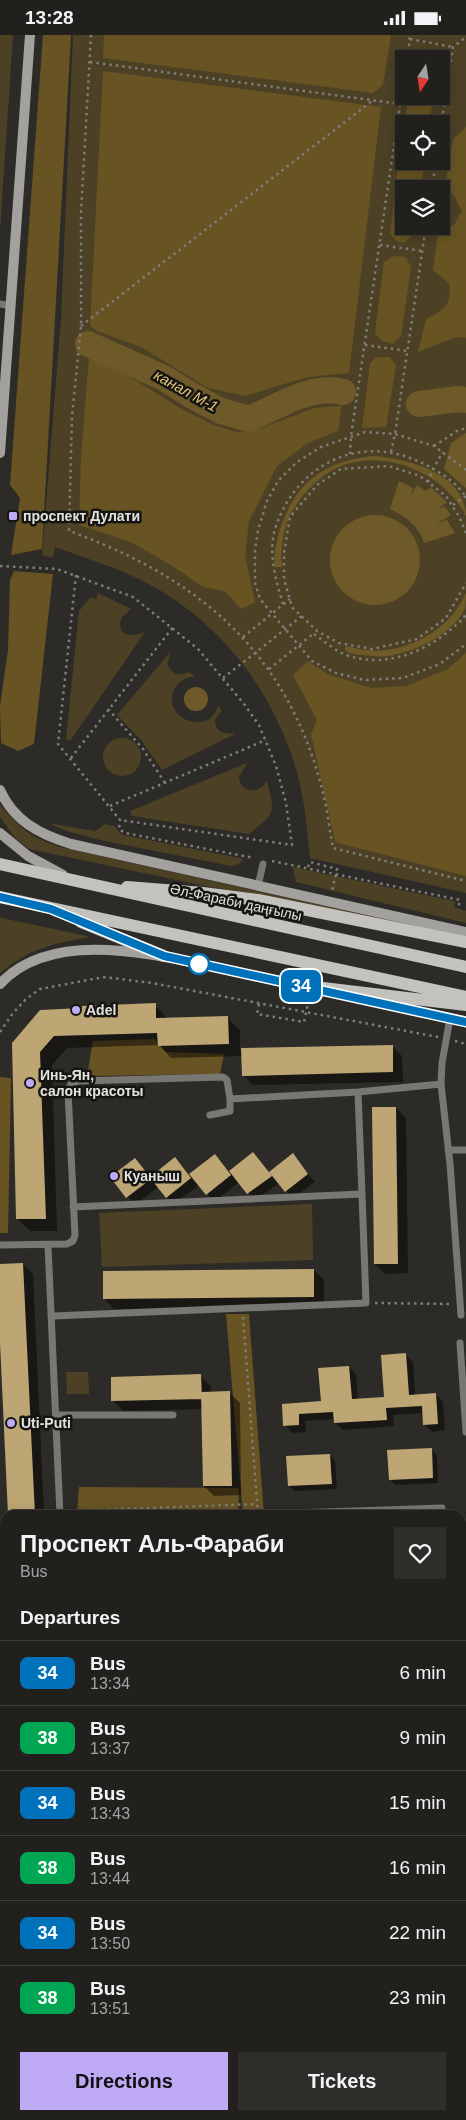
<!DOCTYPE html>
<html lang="en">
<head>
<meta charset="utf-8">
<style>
  :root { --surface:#22201d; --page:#2e2d2a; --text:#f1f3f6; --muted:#a2a3a4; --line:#3f3e3b; --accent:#bea9f5 }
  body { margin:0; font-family:Helvetica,sans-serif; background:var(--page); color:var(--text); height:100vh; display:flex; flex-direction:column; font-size:19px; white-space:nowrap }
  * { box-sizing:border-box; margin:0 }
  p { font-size:16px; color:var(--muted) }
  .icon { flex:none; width:28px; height:28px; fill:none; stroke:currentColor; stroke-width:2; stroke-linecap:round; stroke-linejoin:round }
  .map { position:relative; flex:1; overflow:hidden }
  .side { position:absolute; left:0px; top:1475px; width:466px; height:610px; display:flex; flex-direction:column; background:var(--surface); border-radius:15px 15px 0 0; box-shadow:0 2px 12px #0003,0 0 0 1px var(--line) }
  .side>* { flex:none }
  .badge { padding:0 10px; border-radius:8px; font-size:18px; line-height:32px }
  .needle { width:32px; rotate:192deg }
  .controls { position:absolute; left:395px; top:15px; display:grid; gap:10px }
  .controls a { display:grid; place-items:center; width:55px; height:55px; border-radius:0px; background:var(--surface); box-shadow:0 2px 12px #0003,0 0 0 1px var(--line); font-size:25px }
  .map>.badge { position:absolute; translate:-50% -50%; box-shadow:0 0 0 2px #fff }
  h2 { padding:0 20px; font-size:19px; line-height:45px }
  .round { display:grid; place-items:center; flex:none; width:52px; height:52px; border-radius:0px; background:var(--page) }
  .headline { display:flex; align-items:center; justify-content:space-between; height:85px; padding:0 20px }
  h1 { font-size:24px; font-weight:700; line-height:38px }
  .action { display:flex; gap:10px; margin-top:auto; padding:10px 20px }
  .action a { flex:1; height:58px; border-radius:0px; background:var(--accent); color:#111; font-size:20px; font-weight:700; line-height:58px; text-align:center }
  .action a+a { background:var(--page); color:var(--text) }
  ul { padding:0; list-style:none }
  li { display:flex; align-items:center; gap:15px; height:65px; padding:0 20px; border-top:1px solid var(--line) }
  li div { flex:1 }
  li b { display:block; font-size:19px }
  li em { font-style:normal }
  li .badge { min-width:55px; font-weight:700; text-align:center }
  .status { display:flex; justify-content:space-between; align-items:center; height:35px; padding:0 25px; background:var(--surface); direction:ltr }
  .status svg { height:14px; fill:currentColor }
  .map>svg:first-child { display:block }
  .green { fill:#4d4125; fill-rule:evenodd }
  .forest { fill:#685423 }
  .water { fill:#6e5928 }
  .shadow { fill:#0007 }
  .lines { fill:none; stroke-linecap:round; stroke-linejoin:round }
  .river { stroke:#6e5928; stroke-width:26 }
  .building { fill:#bda674 }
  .path { stroke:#7e7d79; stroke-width:2.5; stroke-dasharray:2.5 4; stroke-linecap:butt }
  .lane { stroke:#787774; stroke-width:7 }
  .street { stroke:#787774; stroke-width:10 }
  .secondary { stroke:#a3a19e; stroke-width:10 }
  .primary { stroke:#c4c2be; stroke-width:12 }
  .line-casing { stroke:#fff; stroke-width:11 }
  .line { stroke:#0072bc; stroke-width:8 }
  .poi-dot { fill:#bea9f5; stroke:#141412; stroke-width:2 }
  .stop-dot { fill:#fff; stroke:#0072bc; stroke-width:2.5 }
  .labels { text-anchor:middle; stroke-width:5; stroke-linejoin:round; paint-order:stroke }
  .poi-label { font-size:14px; font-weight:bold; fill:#e3e2df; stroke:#141412; text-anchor:start }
  .street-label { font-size:14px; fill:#e3e2df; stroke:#141412 }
  .water-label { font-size:15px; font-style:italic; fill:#e6c579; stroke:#141412 }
</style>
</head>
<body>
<div class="status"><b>13:28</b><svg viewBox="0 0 49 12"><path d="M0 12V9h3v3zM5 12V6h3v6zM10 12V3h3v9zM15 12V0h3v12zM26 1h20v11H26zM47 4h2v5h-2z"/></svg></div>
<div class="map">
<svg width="466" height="2085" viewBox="0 0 466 2085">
  <rect width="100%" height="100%" fill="#2d2b27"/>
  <path class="green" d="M0 0H13L0 196Z
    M73 0H466V858L310 823C307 795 305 768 298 741 275 657 221 586 143 546 115 532 85 523 55 512L53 523 42 520 61 284ZM404 24H441V61H404ZM404 89H441V126H404ZM404 154H441V191H404Z
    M98 558 131 574C128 577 124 579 122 583 120 585 120 589 120 591 122 604 137 600 145 597L70 706 66 704 79 576 91 562 96 564Z
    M171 616 167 629C172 639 179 642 189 637L195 641C186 643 180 645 175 653 159 683 209 703 218 671L222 675 215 685C216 699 225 698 235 699L162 735 141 705 117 680Z
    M103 722a19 19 0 1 1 38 0a19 19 0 1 1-38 0Z
    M247 728 239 742C241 760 260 758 267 746 275 779 276 777 249 799L132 781 130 776Z
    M0 770C23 795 27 801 60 812L410 890 210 852 29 814 15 803 0 782Z
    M48 788 95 796 105 789 116 792 117 795 123 800 244 824 237 830 231 831 100 805 67 796Z
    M293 832 453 866 455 867 454 872 466 876V888L296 847Z
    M0 883H2L91 902C52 909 32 912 0 938Z
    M312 1169 313 1225 102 1232 99 1178Z
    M66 1337H88L89 1359H67Z"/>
  <path class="forest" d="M43 0H71L42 514 11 520 20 463 10 450Z
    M104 0H391L383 50 373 58 103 23Z
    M103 36 381 72 349 338 307 342 245 361 208 353 141 312 97 296 90 291Z
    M408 61H434L429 89H405Z
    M466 92V303L456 302 418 317 426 284C445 274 452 271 449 248L433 235 438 197 454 190 462 176 454 161 445 151 453 104Z
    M404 126 420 128 423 137 421 154H404V191H415V197L404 208 396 206 390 198 398 132Z
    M393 221 405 222 411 231 401 301 392 309 381 305 375 298 384 227Z
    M89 322 122 337 183 375 214 390 236 397 254 396 314 373 341 371 338 396 308 408 277 431 249 486 245 520 255 567 241 574 225 556 203 552 171 530 131 507 79 490 81 422Z
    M377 322H390L396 331 386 392 362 393 370 328Z
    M14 536 53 539 34 709 18 716 1 708 0 671 8 615 10 545Z
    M466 618V841L335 807 311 699 317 685 293 640 308 626 327 639 371 653 406 651 448 634Z
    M155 1004 166 1017 224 1019 220 1039 87 1041 93 1006Z
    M0 1042 11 1043 8 1198H0Z
    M226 1279H249L264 1480H243Z
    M79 1452 239 1453 238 1479H77Z
    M462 1693 466 1696V1779L464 1780 461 1753Z
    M466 1863V1959H462L461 1864Z"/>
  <path class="water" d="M466 398V453L444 434 451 408Z
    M372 421C406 423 466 438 466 481 442 435 375 408 328 438 312 448 299 464 290 480 284 493 282 508 281 521 280 526 283 527 282 532H275C273 521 277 505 280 494 296 447 323 427 372 421Z
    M399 446 413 453 411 460 417 450 426 456 431 452 447 467 438 474 445 472 451 480 436 489 447 485 455 498 424 508C419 491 405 481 390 474Z
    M330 525a45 45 0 1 1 90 0a45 45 0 1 1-90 0Z
    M466 557C466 562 466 568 465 573 454 598 419 615 393 620 383 623 373 621 363 620 356 620 350 619 345 615V612L348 611C392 627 449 600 466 557Z
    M184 664a12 12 0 1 1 24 0a12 12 0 1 1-24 0Z"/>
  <path class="shadow" d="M155 970 168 984 227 983 240 995V1015L392 1011 402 1021 403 1047 253 1050 243 1040V1021L171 1023 159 1010 67 1013 52 1030 57 1196H30L18 1184 13 1008Z
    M396 1073 406 1083 408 1238 385 1239 375 1229Z
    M253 1118 270 1138 292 1120 315 1147 293 1163 279 1148 255 1165 239 1147 214 1167 199 1150 174 1169 158 1152 135 1170 112 1143 135 1125 151 1143 182 1131 189 1141 215 1121 229 1137Z
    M23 1229 33 1239 44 1480H9L0 1282V1230Z
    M314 1235 324 1245V1271L114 1274 104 1263Z
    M405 1319 413 1327 415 1361 436 1360 443 1367 445 1395 432 1397 424 1389 423 1378 393 1380 394 1391 343 1395 335 1388V1384L305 1386 306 1397 292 1398 285 1390 283 1370 322 1368 349 1332 356 1340 358 1365 385 1363Z
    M200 1341 211 1351V1358H230L240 1368 241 1460 214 1461 204 1451 203 1374 123 1376 113 1366Z
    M431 1414 437 1420 438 1448 396 1450 390 1445Z
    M330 1420 335 1426 337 1454 295 1456 289 1451Z
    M466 1557V1600H461V1558Z
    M0 1579 5 1582V1830H0Z
    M466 1635V1667H462L466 1710H461V1636Z
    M461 1823 463 1824 464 1854H461Z
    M5 1863V2014L0 1887V1864Z
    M461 1883 466 1966V1974H461Z
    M287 2080H443V2085H287Z
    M247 2081 250 2085H134Z"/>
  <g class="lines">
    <path class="river" d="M88 309 164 343 191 360 221 376 249 384C278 372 310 349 343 357
      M419 369 458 364 466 365"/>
  </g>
  <path class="building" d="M156 968V983L228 981 229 1009 158 1011 157 998 54 1001 40 1017 46 1184H16L12 1008 40 975 82 973V971Z
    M393 1010V1037L242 1041 241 1013Z
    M372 1072H396L398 1229H374Z
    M253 1117 272 1141 247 1159 229 1136Z
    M293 1118 308 1139 285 1157 269 1137Z
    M215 1119 231 1140 206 1160 189 1139Z
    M175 1122 191 1143 166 1163 151 1144 126 1163 110 1142 135 1123 150 1142Z
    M23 1228 35 1480H8L0 1308V1229Z
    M314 1234V1262L103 1264V1236Z
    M406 1318 409 1360 436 1358 438 1389 423 1390 422 1371 386 1373 387 1385 334 1388 333 1377 299 1379V1390L283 1391 282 1369 321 1366 318 1333 349 1331 352 1364 384 1362 381 1320Z
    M201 1339 202 1364 111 1366V1342Z
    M230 1356 232 1451H203L201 1357Z
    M432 1413 433 1443 389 1445 387 1415Z
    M330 1419 332 1449 288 1451 286 1421Z"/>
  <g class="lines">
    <path class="path" d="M91 0 81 177V291L72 381 69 496C197 542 285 615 321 750 327 770 329 793 333 813L466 846
      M410 4 453 12
      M407 24 410 4 407 0
      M90 27 400 69
      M441 91 453 12 466 2
      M394 110 404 112
      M432 154 436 126
      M380 210 423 216
      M81 291 372 66
      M365 310 408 316
      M434 411 457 396 466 393
      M391 417 395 399 426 191
      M350 419 351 401 404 43
      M466 435 434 411 395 399 365 397 321 412 297 427 278 446 267 466 258 495 255 515V548L260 564 312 626 336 638 364 645 403 643 440 629 466 609
      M428 447 433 434 443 417
      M453 470 466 461
      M466 498 460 483 446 461 420 441 389 431 341 434 317 450 290 482 284 518V544L292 572 317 596 339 608 372 614 417 604 446 583 466 548
      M0 531 57 534 133 562 198 614 244 669 259 690 276 731 286 768 292 810 120 785
      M76 540 58 709 120 785 119 794 125 798 254 823
      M283 569C276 546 268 519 275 494 296 428 362 397 424 429 440 437 456 447 466 462
      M314 599C324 606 334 615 346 620 382 633 422 619 450 595 456 590 462 586 466 579
      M243 602 290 564
      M269 634 313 599
      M223 643 302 581
      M108 674 143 714 165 748
      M71 723 173 592
      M110 771 266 705
      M272 826 460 865 458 874
      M308 832 310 827 337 834 332 856
      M259 969 257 979 304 987 309 964
      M0 997 13 978 26 964 40 954 104 942 152 948 438 1002
      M455 1006 466 1009
      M375 1268 450 1269
      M243 1282 258 1480
      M69 1476 257 1469
      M461 1504H466
      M0 1509V1516
      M0 1565H5
      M461 1685 466 1684
      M461 1798H466
      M461 2006H466
      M0 2024 5 2023
      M461 2049H466
      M0 2066H5"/>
    <path class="lane" d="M0 269 11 271
      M258 851 263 829
      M450 983 442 1028 441 1049 450 1129 461 1280
      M210 1080 230 1076V1064
      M448 1115H466
      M73 1172 362 1159 358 1057
      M0 1210 67 1209 73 1206 75 1200 68 1056 71 1049 78 1046 223 1042 227 1045 230 1064 358 1057 441 1049
      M48 1210 60 1480
      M53 1281 366 1268 362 1159
      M460 1308 466 1397
      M57 1380H173
      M291 1480 294 1478 442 1473
      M461 1518H466
      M0 1547H5
      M0 1840 5 1839
      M461 1858H466
      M67 2080V2085
      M271 2080V2085"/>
    <path class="street" d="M461 2026H466
      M0 2044H5"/>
    <path class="secondary" d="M0 418 30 0
      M0 755C14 786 39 799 71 809L466 897
      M0 798 28 821 63 840
      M0 949C50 895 147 918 210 931 241 938 272 945 303 951
      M349 961 466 987"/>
    <path class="primary" d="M0 829 466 932
      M127 852 203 858 258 865 466 907
      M0 862 466 962
      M81 887 164 921
      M298 950 466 970"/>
  </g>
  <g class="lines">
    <defs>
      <path id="line" d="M0 862 51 874 164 921 466 987"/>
    </defs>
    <use href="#line" class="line-casing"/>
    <use href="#line" class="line"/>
  </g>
  <g class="poi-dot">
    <rect x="8" y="476" width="10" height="10" rx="2.5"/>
    <circle cx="76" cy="975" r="5"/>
    <circle cx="30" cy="1048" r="5"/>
    <circle cx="114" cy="1141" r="5"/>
    <circle cx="11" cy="1388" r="5"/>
  </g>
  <circle class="stop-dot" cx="199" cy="929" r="10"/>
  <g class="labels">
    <g class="poi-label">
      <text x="23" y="486">проспект Дулати</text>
      <text x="86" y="980">Adel</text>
      <text x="40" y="1045">Инь-Ян,<tspan x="40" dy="16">салон красоты</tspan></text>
      <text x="124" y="1146">Куаныш</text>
      <text x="21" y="1393">Uti-Puti</text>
    </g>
    <g class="street-label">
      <text transform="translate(236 867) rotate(12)" y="5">Әл-Фараби даңғылы</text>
    </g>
    <g class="water-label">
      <text transform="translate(186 356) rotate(29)" y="5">канал М-1</text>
    </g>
  </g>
</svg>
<div class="controls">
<a><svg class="needle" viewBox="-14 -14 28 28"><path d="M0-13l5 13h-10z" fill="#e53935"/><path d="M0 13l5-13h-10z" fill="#a2a3a4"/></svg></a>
<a><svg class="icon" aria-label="locate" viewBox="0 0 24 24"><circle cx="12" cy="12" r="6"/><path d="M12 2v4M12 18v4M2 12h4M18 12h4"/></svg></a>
<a><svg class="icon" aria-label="layers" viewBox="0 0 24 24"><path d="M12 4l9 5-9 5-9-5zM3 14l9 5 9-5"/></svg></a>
</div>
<b class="badge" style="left:301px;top:951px;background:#0072bc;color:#fff">34</b>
<section class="side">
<div class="headline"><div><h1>Проспект Аль-Фараби</h1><p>Bus</p></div><a class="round"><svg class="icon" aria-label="heart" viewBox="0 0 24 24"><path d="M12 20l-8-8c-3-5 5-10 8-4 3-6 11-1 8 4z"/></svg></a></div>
<h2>Departures</h2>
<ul>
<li><span class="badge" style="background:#0072bc;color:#fff">34</span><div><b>Bus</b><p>13:34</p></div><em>6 min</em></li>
<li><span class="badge" style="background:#00a651;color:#fff">38</span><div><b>Bus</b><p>13:37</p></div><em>9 min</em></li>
<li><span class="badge" style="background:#0072bc;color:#fff">34</span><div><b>Bus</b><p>13:43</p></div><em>15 min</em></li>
<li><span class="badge" style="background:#00a651;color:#fff">38</span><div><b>Bus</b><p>13:44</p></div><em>16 min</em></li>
<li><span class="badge" style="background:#0072bc;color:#fff">34</span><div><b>Bus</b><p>13:50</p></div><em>22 min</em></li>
<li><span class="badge" style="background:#00a651;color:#fff">38</span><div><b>Bus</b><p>13:51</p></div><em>23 min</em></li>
</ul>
<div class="action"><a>Directions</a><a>Tickets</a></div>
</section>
</div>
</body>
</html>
